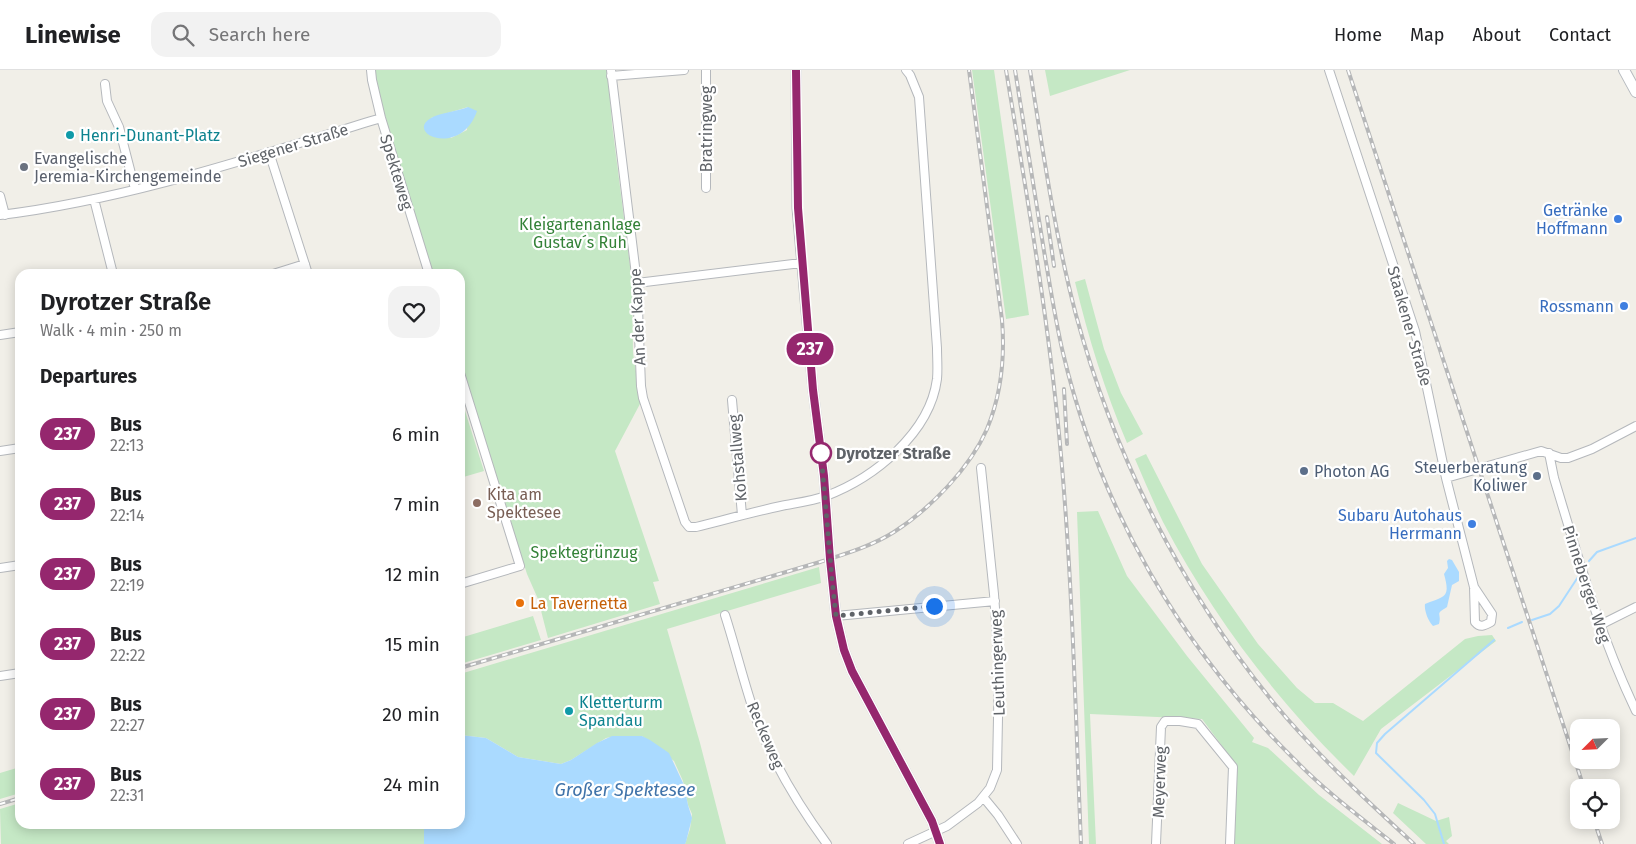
<!DOCTYPE html>
<html lang="en">
<head>
<meta charset="utf-8">
<style>
  :root { --surface:#fff; --page:#f2f2f2; --text:#202124; --muted:#757577; --line:#e0e0e0 }
  body { margin:0; font-family:"Fira Sans",sans-serif; background:var(--page); color:var(--text); height:100vh; display:flex; flex-direction:column; font-size:19px; white-space:nowrap }
  * { box-sizing:border-box; margin:0 }
  p { font-size:16px; color:var(--muted) }
  .icon { flex:none; width:28px; height:28px; fill:none; stroke:currentColor; stroke-width:2; stroke-linecap:round; stroke-linejoin:round }
  .map { position:relative; flex:1; overflow:hidden }
  .details { position:absolute; left:15px; top:199px; width:450px; height:560px; display:flex; flex-direction:column; background:var(--surface); border-radius:15px; box-shadow:0 2px 12px #0003 }
  .details>* { flex:none }
  .badge { padding:0 10px; border-radius:16px; font-size:18px; line-height:32px }
  .needle { width:32px; rotate:246deg }
  .buttons { position:absolute; left:1570px; top:649px; display:grid; gap:10px }
  .buttons a { display:grid; place-items:center; width:50px; height:50px; border-radius:10px; background:var(--surface); box-shadow:0 2px 12px #0003; font-size:25px }
  .you { position:absolute; width:25px; height:25px; margin:-12px; border:4px solid #fff; border-radius:50%; background:#1a73e8; box-shadow:0 0 0 8px #1a73e833 }
  .map>.badge { position:absolute; translate:-50% -50%; box-shadow:0 0 0 2px #fff }
  h2 { padding:0 25px; font-size:19px; line-height:45px }
  .round { display:grid; place-items:center; flex:none; width:52px; height:52px; border-radius:15px; background:var(--page) }
  .overview { display:flex; align-items:center; justify-content:space-between; height:85px; padding:0 25px }
  h1 { font-size:24px; font-weight:600; line-height:38px }
  ul { padding:0; list-style:none }
  li { display:flex; align-items:center; gap:15px; height:70px; padding:0 25px }
  li div { flex:1 }
  li b { display:block; font-size:19px }
  li em { font-style:normal }
  li .badge { min-width:55px; font-weight:700; text-align:center }
  header { display:flex; align-items:center; gap:30px; box-sizing:border-box; height:70px; padding:0 25px; background:var(--surface); border-bottom:1px solid var(--line) }
  header strong { font-size:24px }
  nav { display:flex; gap:28px; margin-inline-start:auto; font-size:18px }
  .search { width:350px; height:45px; background:var(--page); display:flex; align-items:center; gap:12px; box-sizing:border-box; padding:0 18px; border-radius:15px; color:var(--muted); font-size:19px }
  .map>svg:first-child { display:block }
  .green { fill:#c5e8c5; fill-rule:evenodd }
  .water { fill:#aadaff }
  .lines { fill:none; stroke-linecap:round; stroke-linejoin:round }
  .stream { stroke:#aadaff; stroke-width:2 }
  .minor-casing { stroke:#b5b8bc; stroke-width:10 }
  .tertiary-casing { stroke:#b5b8bc; stroke-width:11 }
  .secondary-casing { stroke:#b6babf; stroke-width:12 }
  .minor { stroke:#fff; stroke-width:8 }
  .tertiary { stroke:#fff; stroke-width:9 }
  .secondary { stroke:#fff; stroke-width:10 }
  .rail-casing { stroke:#b6b7b8; stroke-width:4 }
  .rail { stroke:#fff; stroke-width:2; stroke-dasharray:5.5; stroke-linecap:butt }
  .line-casing { stroke:#fff; stroke-width:11 }
  .line { stroke:#95276e; stroke-width:8 }
  .walk { stroke:#5f6368; stroke-width:5; stroke-dasharray:0 9 }
  .culture-dot { fill:#0f9aa8; stroke:#fff; stroke-width:2 }
  .worship-dot { fill:#6b7280; stroke:#fff; stroke-width:2 }
  .shop-dot { fill:#3f7fe0; stroke:#fff; stroke-width:2 }
  .stop-dot { fill:#fff; stroke:#95276e; stroke-width:2.5 }
  .service-dot { fill:#5c6f8a; stroke:#fff; stroke-width:2 }
  .education-dot { fill:#8d6e63; stroke:#fff; stroke-width:2 }
  .food-dot { fill:#e8710a; stroke:#fff; stroke-width:2 }
  .labels { text-anchor:middle; stroke-width:4.5; stroke-linejoin:round; paint-order:stroke }
  .street-label { font-size:16px; fill:#5f6368; stroke:#fff }
  .culture-label { font-size:16px; fill:#0d838f; stroke:#fff; text-anchor:start }
  .worship-label { font-size:16px; fill:#5b616d; stroke:#fff; text-anchor:start }
  .shop-label { font-size:16px; fill:#366cbe; stroke:#fff; text-anchor:end }
  .park-label { font-size:16px; fill:#348238; stroke:#fff }
  .stop-label { font-size:16px; font-weight:bold; fill:#5f6368; stroke:#fff; text-anchor:start }
  .service-label { font-size:16px; fill:#4e5e75; stroke:#fff; text-anchor:end }
  .education-label { font-size:16px; fill:#785e54; stroke:#fff; text-anchor:start }
  .food-label { font-size:16px; fill:#c56008; stroke:#fff; text-anchor:start }
  .water-label { font-size:18px; font-style:italic; fill:#4174aa; stroke:#fff }
</style>
</head>
<body>
<header>
<strong>Linewise</strong>
<div class="search"><svg class="icon" aria-label="search" viewBox="0 0 24 24"><circle cx="10" cy="10" r="6"/><path d="M15 15l6 6"/></svg>Search here</div>
<nav><a>Home</a><a>Map</a><a>About</a><a>Contact</a></nav>
</header>
<div class="map">
<svg width="1636" height="774" viewBox="0 0 1636 774">
  <rect width="100%" height="100%" fill="#f1efe8"/>
  <path class="green" d="M375 0H608L612 54 632 211 633 283 641 332 615 381 659 511 653 512 660 534 548 568 538 529 527 504 460 293V204H433L387 55 375 10ZM468 37 467 60 451 68 431 48Z
    M972 0H994L1029 245 1006 249Z
    M1045 0H1130L1050 26Z
    M1085 209 1104 279 1121 323 1143 364 1127 373C1105 321 1088 267 1075 212Z
    M460 325 484 401 460 408Z
    M1146 384 1202 494 1258 574 1297 618 1315 633H1333L1363 651 1465 569 1478 566 1492 565 1496 571 1381 659 1354 706C1277 631 1213 547 1163 452 1153 431 1144 410 1135 389Z
    M1098 441 1127 506 1187 586 1254 668 1252 672 1268 678 1319 725 1382 774H1233L1237 696 1202 649 1090 644 1096 774H1089L1077 442Z
    M819 497 821 513 667 559 700 673 726 774H685L690 759 692 744 688 735 683 711 674 691 642 666H616L606 668 571 690 561 694 518 687 486 668 460 665V604Z
    M533 546 541 570 460 594V568Z
    M20 697V723L0 729V703Z
    M20 733V754H424V774H1L0 739Z
    M1398 733 1436 751 1449 747 1452 766 1446 771 1449 774H1426L1393 743Z"/>
  <path class="water" d="M468 37 477 41C461 88 404 64 431 48 439 43 458 41 468 37Z
    M1449 489 1452 490 1459 502V511L1452 515 1447 537C1434 545 1442 542 1439 554L1433 556C1428 551 1424 540 1425 534 1444 526 1451 529 1444 504L1448 498 1447 491Z
    M460 665 486 668 518 687 561 694 571 690 597 673 612 666H642L650 670 669 683 684 715 688 735 692 748 686 772 685 774H424V754H460Z"/>
  <g class="lines">
    <path class="stream" d="M1589 491 1597 482 1636 468
      M1532 550 1550 544 1559 536 1578 507
      M1508 558 1522 552
      M1444 774 1435 744 1424 730 1376 683 1377 673 1385 664 1494 570"/>
    <defs>
      <path id="minor" d="M371 0 372 10 381 48 429 204
        M611 0 637 213 641 316 643 328 685 452 689 457H696C724 450 753 442 781 436 796 433 812 431 826 426 874 408 930 363 937 309 938 299 937 288 937 278L919 27 910 5 906 0
        M706 0V118
        M1329 0 1415 261 1446 408 1474 517 1475 552C1480 558 1484 556 1491 552L1492 544 1474 517
        M611 6 684 0
        M105 14 107 31 119 57 135 119
        M269 82 308 204
        M0 126 5 145
        M94 129 113 204
        M0 145C130 129 256 86 381 48
        M273 204 305 194
        M637 213 793 194H803
        M0 265 20 262
        M460 303 520 496 460 514
        M732 330 742 445
        M0 381 20 378
        M1549 383 1554 408C1578 487 1600 566 1636 641
        M1446 408 1541 381 1561 388H1568L1592 379 1636 356
        M0 498 20 495
        M725 545C736 579 744 614 756 648 773 693 799 736 827 774
        M836 546 995 531
        M1600 555 1636 537
        M0 606 20 603
        M984 728 998 745 1017 774
        M908 774 947 756 978 733 990 718 997 700 999 596 994 524 981 398
        M1156 774 1161 657 1165 651H1180L1198 654 1233 697 1230 774"/>
      <path id="tertiary" d="M796 0 797 138 813 320 824 406 830 489 836 546 844 580 852 601 932 751 940 774"/>
      <path id="secondary" d="M1624 0 1636 22"/>
    </defs>
    <use href="#minor" class="minor-casing"/>
    <use href="#tertiary" class="tertiary-casing"/>
    <use href="#secondary" class="secondary-casing"/>
    <use href="#minor" class="minor"/>
    <use href="#tertiary" class="tertiary"/>
    <use href="#secondary" class="secondary"/>
    <defs>
      <path id="rail" d="M1006 0C1025 114 1045 229 1057 344 1072 487 1075 631 1081 774
        M1015 0C1025 60 1034 121 1044 181 1050 215 1055 249 1063 283 1100 439 1181 578 1295 690 1325 721 1360 747 1394 774
        M1030 0C1043 82 1055 165 1076 245 1114 385 1181 519 1273 632 1315 683 1365 729 1414 774
        M1348 0 1584 718
        M1047 147 1054 196
        M1064 319 1067 374
        M460 598 820 492C845 484 872 476 894 462 930 439 970 398 987 359 1001 325 1005 286 1002 250L969 0
        M0 734 20 728
        M1594 750 1602 774"/>
    </defs>
    <use href="#rail" class="rail-casing"/>
    <use href="#rail" class="rail"/>
  </g>
  <g class="lines">
    <defs>
      <path id="line" d="M796 0 798 138 813 320 824 406 830 489 836 546 844 580 852 601 932 751 940 774"/>
    </defs>
    <use href="#line" class="line-casing"/>
    <use href="#line" class="line"/>
    <path class="walk" d="M821 383 832 509 836 546 934 536"/>
  </g>
  <g class="culture-dot">
    <circle cx="70" cy="65" r="5"/>
    <circle cx="569" cy="641" r="5"/>
  </g>
  <circle class="worship-dot" cx="24" cy="97" r="5"/>
  <g class="shop-dot">
    <circle cx="1618" cy="149" r="5"/>
    <circle cx="1624" cy="236" r="5"/>
    <circle cx="1472" cy="454" r="5"/>
  </g>
  <circle class="stop-dot" cx="821" cy="383" r="10"/>
  <g class="service-dot">
    <circle cx="1304" cy="401" r="5"/>
    <circle cx="1537" cy="406" r="5"/>
  </g>
  <circle class="education-dot" cx="477" cy="433" r="5"/>
  <circle class="food-dot" cx="520" cy="533" r="5"/>
  <g class="labels">
    <g class="street-label">
      <text transform="translate(706 59) rotate(-90)" y="6">Bratringweg</text>
      <text transform="translate(293 75) rotate(-17)" y="6">Siegener Straße</text>
      <text transform="translate(397 102) rotate(73)" y="6">Spekteweg</text>
      <text transform="translate(637 247) rotate(-93)" y="6">An der Kappe</text>
      <text transform="translate(1410 256) rotate(74)" y="6">Staakener Straße</text>
      <text transform="translate(737 388) rotate(-95)" y="6">Kohstallweg</text>
      <text transform="translate(1587 514) rotate(72)" y="6">Pinneberger Weg</text>
      <text transform="translate(997 593) rotate(-92)" y="6">Leuthingerweg</text>
      <text transform="translate(766 665) rotate(67)" y="6">Reckeweg</text>
      <text transform="translate(1159 712) rotate(-88)" y="6">Meyerweg</text>
    </g>
    <g class="culture-label">
      <text x="80" y="71">Henri-Dunant-Platz</text>
      <text x="579" y="638">Kletterturm<tspan x="579" dy="18">Spandau</tspan></text>
    </g>
    <g class="worship-label">
      <text x="34" y="94">Evangelische<tspan x="34" dy="18">Jeremia-Kirchengemeinde</tspan></text>
    </g>
    <g class="shop-label">
      <text x="1608" y="146">Getränke<tspan x="1608" dy="18">Hoffmann</tspan></text>
      <text x="1614" y="242">Rossmann</text>
      <text x="1462" y="451">Subaru Autohaus<tspan x="1462" dy="18">Herrmann</tspan></text>
    </g>
    <g class="park-label">
      <text x="580" y="160">Kleigartenanlage<tspan x="580" dy="18">Gustav´s Ruh</tspan></text>
      <text x="584" y="488">Spektegrünzug</text>
    </g>
    <g class="stop-label">
      <text x="836" y="389">Dyrotzer Straße</text>
    </g>
    <g class="service-label">
      <text x="1527" y="403">Steuerberatung<tspan x="1527" dy="18">Koliwer</tspan></text>
      <text x="1314" y="407" text-anchor="start">Photon AG</text>
    </g>
    <g class="education-label">
      <text x="487" y="430">Kita am<tspan x="487" dy="18">Spektesee</tspan></text>
    </g>
    <g class="food-label">
      <text x="530" y="539">La Tavernetta</text>
    </g>
    <g class="water-label">
      <text x="625" y="726">Großer Spektesee</text>
    </g>
  </g>
</svg>
<div class="buttons">
<a><svg class="needle" viewBox="-14 -14 28 28"><path d="M0-13l5 13h-10z" fill="#e53935"/><path d="M0 13l5-13h-10z" fill="#757577"/></svg></a>
<a><svg class="icon" aria-label="locate" viewBox="0 0 24 24"><circle cx="12" cy="12" r="6"/><path d="M12 2v4M12 18v4M2 12h4M18 12h4"/></svg></a>
</div>
<div class="you" style="left:934px;top:536px"></div>
<b class="badge" style="left:810px;top:279px;background:#95276e;color:#fff">237</b>
<section class="details">
<div class="overview"><div><h1>Dyrotzer Straße</h1><p>Walk · 4 min · 250 m</p></div><a class="round"><svg class="icon" aria-label="heart" viewBox="0 0 24 24"><path d="M12 20l-8-8c-3-5 5-10 8-4 3-6 11-1 8 4z"/></svg></a></div>
<h2>Departures</h2>
<ul>
<li><span class="badge" style="background:#95276e;color:#fff">237</span><div><b>Bus</b><p>22:13</p></div><em>6 min</em></li>
<li><span class="badge" style="background:#95276e;color:#fff">237</span><div><b>Bus</b><p>22:14</p></div><em>7 min</em></li>
<li><span class="badge" style="background:#95276e;color:#fff">237</span><div><b>Bus</b><p>22:19</p></div><em>12 min</em></li>
<li><span class="badge" style="background:#95276e;color:#fff">237</span><div><b>Bus</b><p>22:22</p></div><em>15 min</em></li>
<li><span class="badge" style="background:#95276e;color:#fff">237</span><div><b>Bus</b><p>22:27</p></div><em>20 min</em></li>
<li><span class="badge" style="background:#95276e;color:#fff">237</span><div><b>Bus</b><p>22:31</p></div><em>24 min</em></li>
</ul>
</section>
</div>
</body>
</html>
